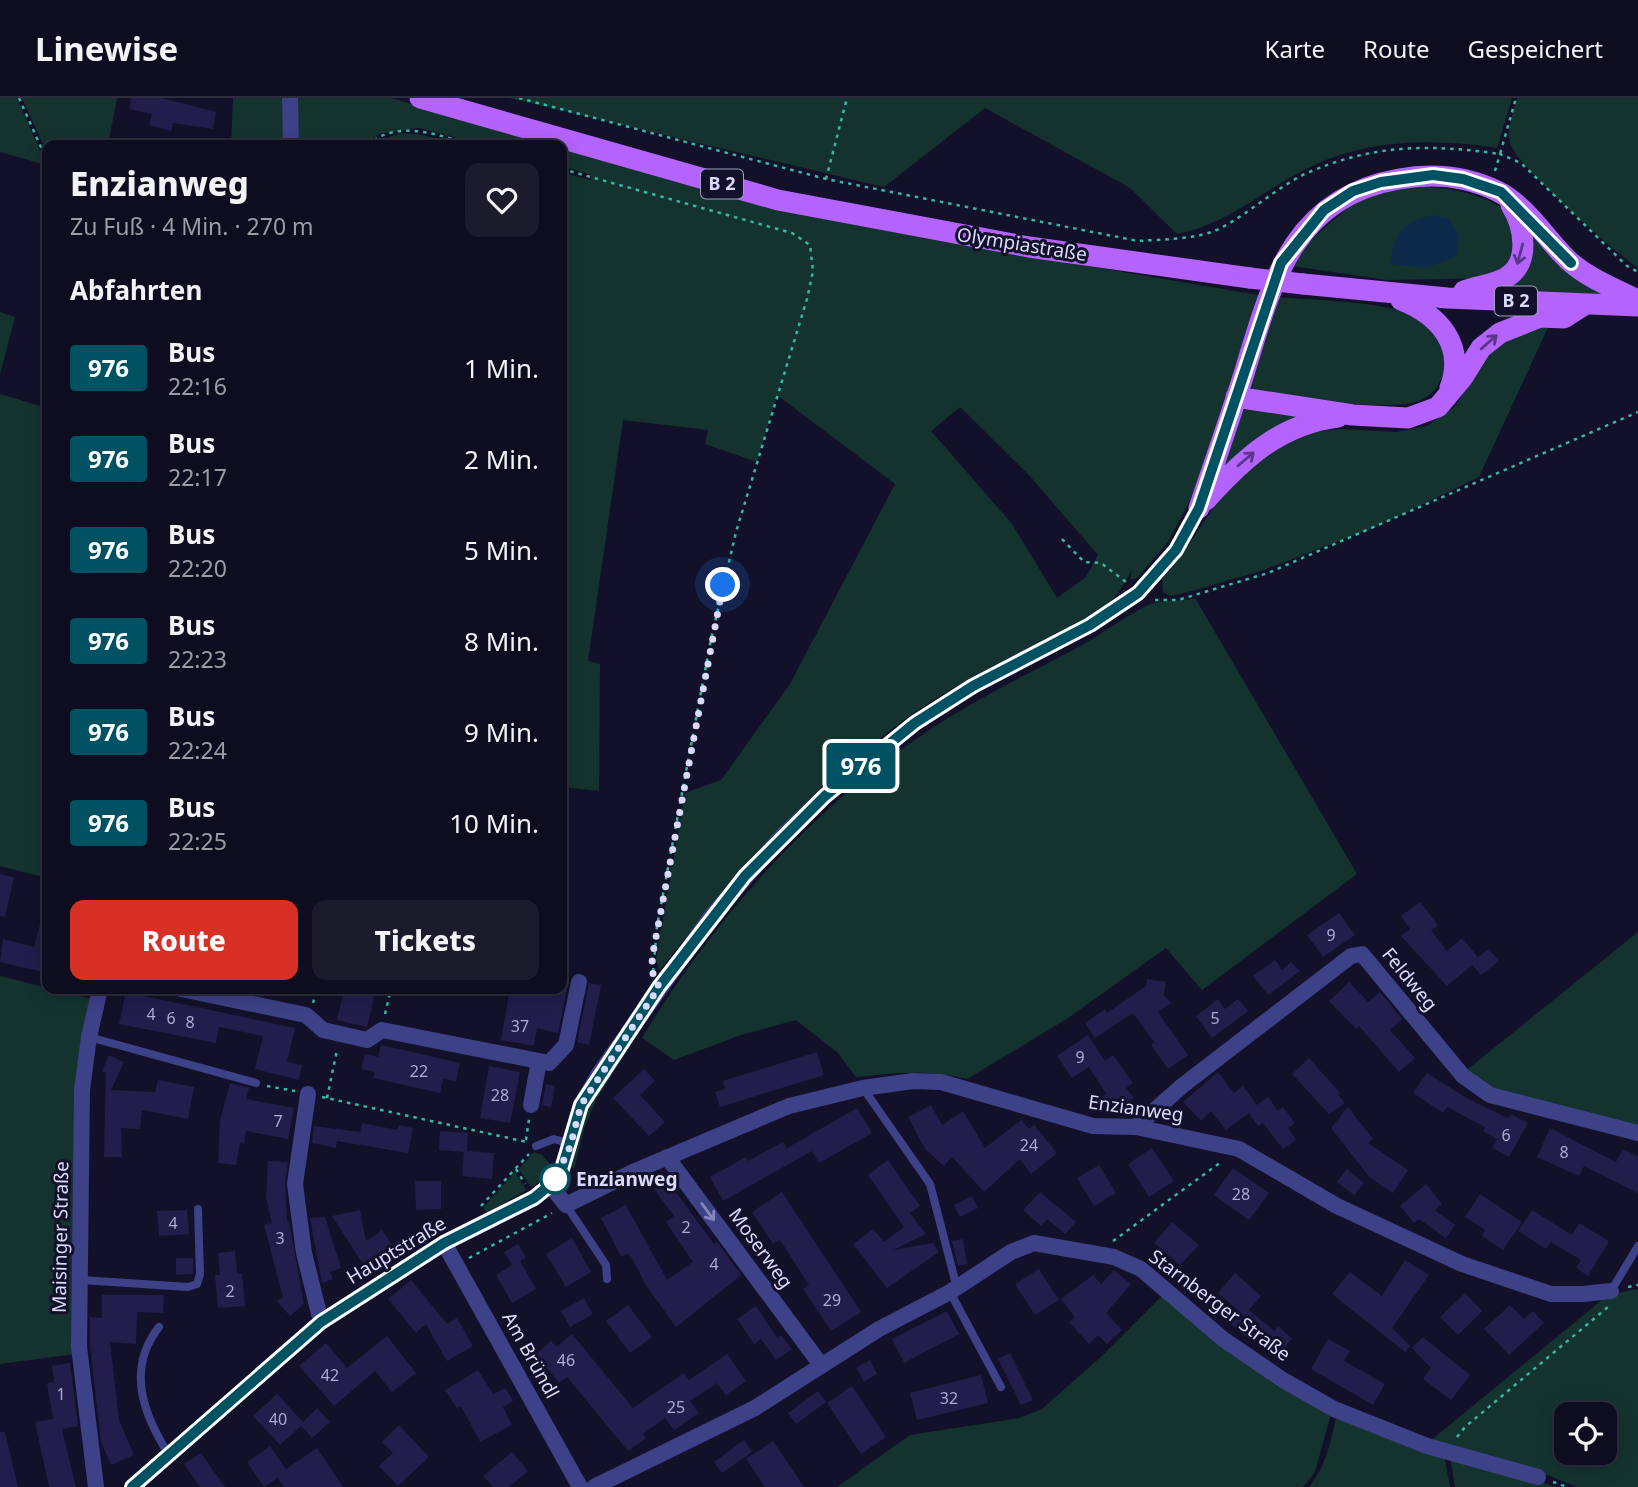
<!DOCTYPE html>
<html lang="de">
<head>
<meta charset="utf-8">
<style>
  :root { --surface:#0e0d1f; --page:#1c1b2c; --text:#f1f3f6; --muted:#9b9ca4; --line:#2e2d3d; --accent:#d93025 }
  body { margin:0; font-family:"Noto Sans",sans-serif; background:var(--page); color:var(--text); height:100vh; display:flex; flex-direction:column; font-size:26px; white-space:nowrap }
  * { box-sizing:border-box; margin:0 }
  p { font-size:23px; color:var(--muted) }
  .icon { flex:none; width:38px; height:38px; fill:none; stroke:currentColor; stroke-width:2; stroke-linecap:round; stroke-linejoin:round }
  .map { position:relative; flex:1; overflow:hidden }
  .side { position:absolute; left:42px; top:42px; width:525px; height:854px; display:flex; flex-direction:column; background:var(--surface); border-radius:14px; box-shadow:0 4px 18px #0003,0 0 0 2px var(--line) }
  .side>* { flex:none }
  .badge { padding:0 14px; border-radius:5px; font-size:24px; line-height:46px }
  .buttons { position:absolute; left:1554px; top:1304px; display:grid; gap:14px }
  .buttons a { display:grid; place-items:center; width:63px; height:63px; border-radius:14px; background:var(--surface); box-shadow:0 4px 18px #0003,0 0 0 2px var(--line); font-size:35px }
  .you { position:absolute; width:35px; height:35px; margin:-18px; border:5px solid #fff; border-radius:50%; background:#1a73e8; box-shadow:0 0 0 10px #1a73e833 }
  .map>.badge { position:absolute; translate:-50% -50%; box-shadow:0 0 0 4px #fff }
  h2 { padding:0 28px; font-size:26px; line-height:63px }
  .round { display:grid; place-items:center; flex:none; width:74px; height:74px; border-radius:14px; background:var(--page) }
  .summary { display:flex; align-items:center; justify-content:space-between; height:119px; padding:0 28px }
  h1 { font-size:33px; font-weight:800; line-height:52px }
  .button { display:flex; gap:14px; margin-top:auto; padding:14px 28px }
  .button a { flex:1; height:80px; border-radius:14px; background:var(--accent); color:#fff; font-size:28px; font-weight:800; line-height:80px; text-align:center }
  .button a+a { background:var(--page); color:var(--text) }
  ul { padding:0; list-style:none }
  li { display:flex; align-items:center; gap:21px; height:91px; padding:0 28px }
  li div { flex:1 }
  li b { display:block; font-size:26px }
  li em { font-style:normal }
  li .badge { min-width:77px; font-weight:700; text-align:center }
  header { display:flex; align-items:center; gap:42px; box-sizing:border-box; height:98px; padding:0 35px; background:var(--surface); border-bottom:2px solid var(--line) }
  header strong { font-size:33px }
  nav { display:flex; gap:38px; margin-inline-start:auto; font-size:24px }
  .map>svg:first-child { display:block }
  .green { fill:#14332f; fill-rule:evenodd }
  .water { fill:#0e2a4b }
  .building { fill:#221d4a }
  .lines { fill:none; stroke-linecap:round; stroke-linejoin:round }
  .path { stroke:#32baa4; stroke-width:2.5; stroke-dasharray:3.5 5; stroke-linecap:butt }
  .lane { stroke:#3d4187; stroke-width:8 }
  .street { stroke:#3d4187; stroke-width:16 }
  .primary { stroke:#b463fc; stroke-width:21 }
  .primary-bridge { stroke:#b463fc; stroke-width:21 }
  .oneway { stroke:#5b3688 }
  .oneway2 { stroke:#8486bd }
  .line-casing { stroke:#fff; stroke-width:16 }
  .line { stroke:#005262; stroke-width:10 }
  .walk { stroke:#dadafe; stroke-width:7; stroke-dasharray:0 12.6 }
  .stop-dot { fill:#fff; stroke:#005262; stroke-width:3.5 }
  .labels { text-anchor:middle; stroke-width:6; stroke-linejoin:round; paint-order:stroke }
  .number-label { font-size:16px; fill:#acabd1 }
  .shield { fill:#131129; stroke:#9e9ebe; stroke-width:2 }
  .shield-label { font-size:18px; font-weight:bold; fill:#dadafe }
  .street-label { font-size:19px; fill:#dadafe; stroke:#131129 }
  .stop-label { font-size:19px; font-weight:bold; fill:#dadafe; stroke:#131129; text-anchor:start }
</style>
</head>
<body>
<header>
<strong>Linewise</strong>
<nav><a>Karte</a><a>Route</a><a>Gespeichert</a></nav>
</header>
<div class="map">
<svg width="1638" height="1389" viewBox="0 0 1638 1389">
  <rect width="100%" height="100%" fill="#131129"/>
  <path class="green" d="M0 0H17L46 67 0 54Z
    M22 0H117L108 47H47V55Z
    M233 0H284L285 47H231Z
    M295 0H391L554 47H486L419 30 379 36 362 47H296Z
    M509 0H1512L1497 50C1433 40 1365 41 1306 71 1262 93 1228 126 1177 136L1130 90 985 10 884 89Z
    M1517 0H1638V170C1613 152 1521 72 1511 47 1505 33 1514 14 1517 0Z
    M399 35 418 36 463 47H371Z
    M562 49 1041 160 1258 197 1198 387 1168 444 1137 480 1130 482 1132 472C1127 480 1123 488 1118 495 1102 516 1069 529 1047 541 1000 566 951 588 908 619 804 694 737 775 659 873L656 861 685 695 721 682 790 586 895 386 777 297 757 364 705 346 708 332 623 322 588 563 600 566 599 693 562 689V74L590 82 592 77 562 68ZM960 309 1029 377 1098 457 1086 479 1057 500 1012 426 931 333Z
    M1410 88C1466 88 1560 110 1495 180L1387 182 1292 168 1306 146 1357 102Z
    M1529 128 1614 197 1502 193Z
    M1278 199C1315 203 1408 202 1432 229 1439 238 1443 254 1448 264 1442 281 1438 293 1421 302 1395 315 1292 299 1259 296L1251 289 1253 277Z
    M0 214 15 219 0 276Z
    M1551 223 1479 379 1378 428 1264 472 1192 493 1170 498 1163 494 1162 481 1183 455 1235 377 1307 334 1341 331 1396 334 1427 328 1456 308 1480 262 1508 236Z
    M0 296 47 310V780L0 768Z
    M1253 308 1325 317 1223 369 1243 313Z
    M1195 500 1357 776 1202 892 1166 850 1068 920 967 981C929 971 895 975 856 979L838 955 796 922 741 937 674 962 642 940C717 816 818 704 940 625 984 597 1030 575 1075 551 1100 538 1123 519 1148 507 1161 501 1181 504 1195 500Z
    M1638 834V1031L1491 994 1463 975Z
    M0 878 92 901 75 1256 0 1266Z
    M659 903 596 1002 585 1028 574 1071 570 1068 586 1011Z
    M534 1054 542 1057 551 1067 539 1078 543 1082 531 1089 519 1071Z
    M515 1074 526 1092 487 1116 483 1110Z
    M1638 1191V1389H1577L1540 1374 1429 1344 1608 1197ZM1566 1316H1605V1354H1566Z
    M1164 1196 1332 1312 1315 1374 1303 1389H837L910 1337 1019 1320 1042 1311 1102 1258Z
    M1337 1315 1444 1356 1450 1389H1309C1327 1367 1331 1342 1337 1315Z
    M1450 1357 1556 1389H1455Z"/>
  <path class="water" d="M1433 117 1449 121 1460 138 1456 158 1427 170 1390 166C1395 132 1400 126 1433 117Z"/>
  <path class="building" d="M131 0H162L216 14 213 31 173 25 171 33 149 27 152 16 129 11Z
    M0 776 14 779 5 819 0 818Z
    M1420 804 1438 827 1431 832 1447 853 1462 840 1478 859 1489 851 1499 863 1481 877 1472 867 1447 888 1401 838 1410 831 1401 818Z
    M43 814H47V875L0 864 3 841 34 849Z
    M1339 815 1355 837 1323 859 1307 837Z
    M1275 862 1282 872 1291 864 1300 873 1268 897 1253 878Z
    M562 879 569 881 558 935 537 930 534 948 501 942 510 891H562Z
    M1147 881 1166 884 1164 897 1171 905 1158 914 1188 957 1168 971 1151 947 1154 944 1133 915 1095 940 1085 925 1105 911 1107 915 1146 888Z
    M1349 884 1368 904 1380 894 1402 921 1390 932 1415 960 1399 974 1359 928 1356 931 1329 903Z
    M589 885 601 887 589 947 577 944Z
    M344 891H376L367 929 337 922Z
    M126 894 295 930 287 964 302 967 299 982 255 971 263 938 219 929 216 945 119 926Z
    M1218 901 1225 911 1238 901 1248 913 1212 940 1196 918Z
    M1088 937 1105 963 1113 957 1133 985 1126 990 1134 1000 1110 1016 1100 1000 1106 996 1089 969 1072 980 1057 958Z
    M381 947 460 965 456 983 443 981 440 995 373 980 375 974 361 971 365 956 378 959Z
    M817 954 824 977 720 1009 715 994 725 991 723 983Z
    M109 957 124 964 111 992 155 994 158 982 194 989 188 1021 142 1012 140 1031 121 1030 122 1059H104L106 975 102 973Z
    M1309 960 1340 995 1338 997 1345 1005 1329 1016 1292 976Z
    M489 968 520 974 510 1025 480 1020Z
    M644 971 655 983 640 997 665 1024 649 1038 613 1000Z
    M1218 974 1234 995 1243 988 1257 1007 1268 999 1278 1013 1283 1009 1295 1025 1288 1030 1296 1042 1283 1051 1263 1025 1258 1028 1249 1015 1226 1032 1211 1013 1201 1023 1183 1004Z
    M1427 975 1468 1001 1508 1020 1511 1016 1528 1025 1509 1059 1492 1050 1497 1041 1483 1033 1485 1029 1447 1009 1443 1015 1413 995Z
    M230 985 249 990 246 1001 294 1010 288 1041 246 1033 244 1046 240 1045 236 1067 218 1065 220 1023Z
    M546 986 555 988 551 1009 542 1007Z
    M931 1007 942 1027 963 1013 985 1050 1021 1022 1029 1031 1034 1027 1057 1055 1031 1076 1020 1061 984 1094 952 1059 944 1068 925 1051 908 1019Z
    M1348 1009 1373 1041 1368 1045 1408 1072 1393 1095 1370 1080 1331 1030Z
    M857 1010 872 1035 819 1065 812 1053 723 1103 710 1079 746 1059 748 1063 783 1044 787 1050Z
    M362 1025 398 1032V1027L413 1030 408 1055 337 1043 336 1050 312 1045 314 1028 360 1034Z
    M1550 1030 1616 1064 1623 1051 1638 1058V1095L1584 1068 1579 1078 1537 1059Z
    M440 1033 468 1035 467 1053 494 1055 492 1081 462 1078 464 1054 439 1052Z
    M1152 1050 1174 1083 1149 1099 1128 1066Z
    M888 1062 920 1108 910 1115 926 1136 893 1152 933 1145 939 1154 887 1190 853 1146 873 1131 884 1144 904 1129 868 1077Z
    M268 1063 288 1064 285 1085 287 1123H289L304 1206 290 1218 277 1203 283 1199 264 1127 272 1125 266 1099Z
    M1099 1067 1116 1095 1094 1108 1077 1080Z
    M1233 1070 1269 1095 1249 1122 1214 1097Z
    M1347 1071 1364 1085 1354 1097 1337 1084Z
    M667 1082 714 1146 717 1144 741 1177 676 1229 646 1187 629 1155 621 1159 601 1120 626 1107 667 1182 693 1164 666 1124 674 1118 654 1091Z
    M415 1083H441V1111L416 1112Z
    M1426 1086 1442 1106 1435 1112 1455 1127 1446 1140 1419 1121 1414 1125 1400 1108Z
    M782 1094 861 1214 831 1233 803 1191 809 1187 780 1142 773 1146 752 1114Z
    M1040 1094 1076 1124 1065 1136 1047 1121 1041 1128 1023 1112Z
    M1480 1096 1522 1124 1503 1152 1482 1138 1485 1132 1465 1119Z
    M972 1098 978 1110 960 1119 954 1107Z
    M187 1112 189 1136 159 1138 157 1113Z
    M360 1112 366 1143 382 1132 392 1147 363 1166 332 1118Z
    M1532 1112 1572 1137 1579 1125 1609 1143 1588 1178 1576 1170 1581 1162 1551 1144 1546 1151 1518 1133Z
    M325 1119 341 1170 330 1174 333 1181 322 1185 310 1120Z
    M1172 1124 1199 1147 1180 1167 1154 1145Z
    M572 1140 591 1174 566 1189 546 1156Z
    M963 1141 967 1166 958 1168 952 1143Z
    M518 1146 526 1160 520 1163 536 1191 512 1205 496 1177 512 1167 504 1154Z
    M235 1153 237 1176 242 1175 245 1208 218 1210 215 1177H220L218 1155Z
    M176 1160H193V1176L176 1177Z
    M1405 1162 1429 1177 1392 1230 1410 1248 1405 1254 1332 1196 1350 1174 1382 1198Z
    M1039 1171 1059 1202 1035 1217 1015 1186Z
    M1114 1172 1131 1186 1106 1215 1122 1232 1107 1246 1098 1237 1089 1246 1069 1224 1075 1219 1061 1201 1093 1177 1101 1186Z
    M1235 1175 1261 1198 1249 1212 1274 1233 1278 1228 1292 1241 1275 1260 1248 1236 1246 1239 1231 1226 1241 1215 1218 1195Z
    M411 1182 447 1226 457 1220 473 1248 447 1263 426 1226 416 1235 388 1201Z
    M1465 1195 1482 1213 1458 1237 1440 1219Z
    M102 1197H164L163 1215 137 1214 136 1246 110 1244 119 1322 134 1357 111 1367 101 1344 90 1248V1219L102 1220Z
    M584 1200 593 1216 570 1229 561 1213Z
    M628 1207 652 1239 630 1255 606 1223Z
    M1510 1207 1524 1221 1533 1213 1544 1225 1509 1257 1484 1231Z
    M756 1208 777 1240 781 1237 792 1251 776 1262 761 1241 754 1246 737 1221Z
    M947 1213 959 1236 904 1265 892 1241Z
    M572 1236 633 1310 684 1275 689 1282 727 1256 746 1283 726 1297 717 1285 690 1303 699 1315 674 1332 665 1320 643 1336 646 1340 628 1353 567 1279 559 1285 536 1256 551 1243 556 1249Z
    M387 1238 416 1275 392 1294 375 1273 334 1308 299 1268 326 1245 347 1270Z
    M1423 1239 1470 1277 1451 1302 1423 1281 1431 1270 1412 1250Z
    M1328 1241 1350 1253 1344 1263 1385 1286 1373 1307 1311 1271Z
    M1010 1255 1033 1302 1021 1307 998 1261Z
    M870 1262 877 1276 864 1284 856 1270Z
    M70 1265 78 1328 62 1331 76 1389H49L35 1324 53 1321 47 1285 54 1284 52 1268Z
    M478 1272 493 1296 506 1290 513 1303 503 1309 512 1327 480 1344 461 1308 457 1310 445 1292Z
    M981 1277 988 1305 917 1322 910 1295Z
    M852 1288 886 1339 861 1356 827 1305Z
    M818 1293 826 1304 796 1326 788 1315Z
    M277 1296 303 1324 317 1310 330 1324 312 1340 301 1328 280 1347 253 1318Z
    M399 1327 429 1359 398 1388 379 1368 393 1355 382 1344Z
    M0 1334H5L18 1389H0Z
    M744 1342 752 1354 722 1375 714 1364Z
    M773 1343 804 1389H765L746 1361Z
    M270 1348 286 1371 317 1350 343 1389H284L278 1380 264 1389 247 1364Z
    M512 1354 528 1373 509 1389H493L483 1378Z
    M201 1355 225 1389H200L184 1366Z"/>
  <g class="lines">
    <path class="path" d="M19 0 47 63
      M519 0 826 81 1138 143C1164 141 1197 142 1221 130 1251 114 1277 89 1307 75 1374 46 1430 46 1500 56L1516 0
      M367 47C399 20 439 38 474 47
      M562 71 792 135 810 147 813 173 807 201 736 434 711 541 657 828 653 875
      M1495 73 1500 56 1521 65 1627 168 1638 174
      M826 81 847 0
      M1062 441 1084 464 1101 465 1126 484
      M1155 502H1178L1268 475 1638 314
      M313 905 317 891
      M385 916 391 891
      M267 988 295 993
      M322 999 527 1044
      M327 1000 337 952
      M526 1042 529 1021
      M516 1071 525 1086
      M481 1108 529 1056
      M1113 1143 1221 1064
      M469 1160 552 1115
      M1628 1189 1638 1187
      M1457 1339 1465 1329 1608 1209
      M1553 1384 1567 1389"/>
    <path class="lane" d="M89 939 256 985
      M863 990 930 1086 957 1190
      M536 1048 554 1041 571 1046
      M566 1107 606 1167 607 1181
      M81 1182 188 1189 197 1186 200 1176 198 1111
      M1611 1193 1638 1148
      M950 1194 1001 1289
      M159 1229C126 1271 143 1316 169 1357"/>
    <path class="street" d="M290 0 291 47
      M181 891 306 917 323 932 367 942 382 932 549 965 566 947 579 884
      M308 996 295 1086 304 1155 321 1224
      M531 1007 539 963
      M1136 1029 1182 988 1351 858 1362 856 1463 978 1490 997 1638 1035
      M667 1059 821 1267
      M550 1087 566 1107 635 1073 789 1008 863 990 913 983 941 984 1093 1028 1136 1029 1239 1051 1337 1108 1462 1166 1551 1196H1583L1611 1193
      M444 1145 580 1389
      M96 1389 79 1249 82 992 89 939 100 891
      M132 1389 321 1224 444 1145 534 1100 550 1087 562 1071 581 1007 599 976 713 816 783 737 825 698 915 625 973 588 1090 527 1138 495 1176 452 1199 410
      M594 1389 755 1310 879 1231 950 1194 1011 1154 1034 1145 1114 1159 1141 1171 1223 1241 1283 1282 1334 1311 1427 1348 1538 1379"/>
    <path class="primary" d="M420 0 778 102 1029 149 1250 180
      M1303 186 1447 200 1638 208
      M1464 193C1478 188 1493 187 1507 179 1531 164 1524 128 1511 107
      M1401 202C1439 217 1466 247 1450 290
      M1236 299 1353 317 1408 320 1438 309 1463 279 1481 250 1500 235 1540 219 1564 220 1586 206
      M1206 402C1243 361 1280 326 1338 319
      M1199 410C1214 366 1229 323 1243 279 1271 188 1290 100 1399 81 1432 75 1466 78 1497 93 1526 107 1546 141 1569 163 1588 180 1615 191 1638 202"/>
    <path class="primary-bridge" d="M1250 180 1303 186"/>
  </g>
  <defs><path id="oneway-shaft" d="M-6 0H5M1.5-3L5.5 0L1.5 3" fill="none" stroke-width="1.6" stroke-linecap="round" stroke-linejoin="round" transform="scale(1.75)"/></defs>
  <g class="oneway">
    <use href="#oneway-shaft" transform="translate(1520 156) rotate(105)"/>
    <use href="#oneway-shaft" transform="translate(1489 244) rotate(-41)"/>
    <use href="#oneway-shaft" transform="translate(1246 361) rotate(-40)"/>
  </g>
  <use class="oneway2" href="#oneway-shaft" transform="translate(708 1114) rotate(54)"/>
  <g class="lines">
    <defs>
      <path id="line" d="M132 1389 321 1224 444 1145 534 1100 550 1087 562 1071 581 1007 659 889 745 778 825 698 915 625 973 588 1090 527 1138 495 1176 452 1199 410 1281 165 1324 112 1353 93 1381 84 1433 77 1463 81 1501 94 1571 165"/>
    </defs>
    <use href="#line" class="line-casing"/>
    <use href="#line" class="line"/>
    <path class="walk" d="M555 1081 554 1083 570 1049 581 1007 659 889 653 876 652 860 723 487"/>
  </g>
  <circle class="stop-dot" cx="555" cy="1081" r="14"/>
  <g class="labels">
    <g class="number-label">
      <text x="1331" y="843">9</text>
      <text x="151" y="922">4</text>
      <text x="171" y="926">6</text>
      <text x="1215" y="926">5</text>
      <text x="190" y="930">8</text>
      <text x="520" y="934">37</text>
      <text x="1080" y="965">9</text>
      <text x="419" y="979">22</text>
      <text x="500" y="1003">28</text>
      <text x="278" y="1029">7</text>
      <text x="1506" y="1043">6</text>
      <text x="1029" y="1053">24</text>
      <text x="1564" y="1060">8</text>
      <text x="1241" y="1102">28</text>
      <text x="173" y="1131">4</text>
      <text x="686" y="1135">2</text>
      <text x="280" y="1146">3</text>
      <text x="714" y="1172">4</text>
      <text x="230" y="1199">2</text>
      <text x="832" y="1208">29</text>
      <text x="566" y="1268">46</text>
      <text x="330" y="1283">42</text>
      <text x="61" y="1302">1</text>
      <text x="949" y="1306">32</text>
      <text x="676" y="1315">25</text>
      <text x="278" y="1327">40</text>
    </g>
    <g class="shield">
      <rect x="701" y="71.5" width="42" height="29" rx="5"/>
      <rect x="1495" y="188.5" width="42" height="29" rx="5"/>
    </g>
    <g class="shield-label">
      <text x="722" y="92">B 2</text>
      <text x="1516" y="209">B 2</text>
    </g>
    <g class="street-label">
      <text transform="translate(1022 146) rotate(9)" y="7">Olympiastraße</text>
      <text transform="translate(1410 881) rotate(51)" y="7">Feldweg</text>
      <text transform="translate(1136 1010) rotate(8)" y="7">Enzianweg</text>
      <text transform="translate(60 1139) rotate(-89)" y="7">Maisinger Straße</text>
      <text transform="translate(761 1150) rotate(54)" y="7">Moserweg</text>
      <text transform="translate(396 1152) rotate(-31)" y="7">Hauptstraße</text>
      <text transform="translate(1220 1207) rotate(37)" y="7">Starnberger Straße</text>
      <text transform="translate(531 1257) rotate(61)" y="7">Am Bründl</text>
    </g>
    <g class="stop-label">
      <text x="576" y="1088">Enzianweg</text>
    </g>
  </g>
</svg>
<div class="buttons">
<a><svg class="icon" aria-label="locate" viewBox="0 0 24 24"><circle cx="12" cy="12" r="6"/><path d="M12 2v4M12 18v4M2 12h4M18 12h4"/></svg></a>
</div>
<div class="you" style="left:723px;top:487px"></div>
<b class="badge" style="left:861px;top:668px;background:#005262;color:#fff">976</b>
<section class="side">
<div class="summary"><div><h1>Enzianweg</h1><p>Zu Fuß · 4 Min. · 270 m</p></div><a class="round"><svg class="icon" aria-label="heart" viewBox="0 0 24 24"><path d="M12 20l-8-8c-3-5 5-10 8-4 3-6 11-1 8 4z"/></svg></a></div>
<h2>Abfahrten</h2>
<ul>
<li><span class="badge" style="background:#005262;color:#fff">976</span><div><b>Bus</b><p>22:16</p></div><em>1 Min.</em></li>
<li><span class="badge" style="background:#005262;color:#fff">976</span><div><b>Bus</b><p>22:17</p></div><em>2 Min.</em></li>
<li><span class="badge" style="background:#005262;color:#fff">976</span><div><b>Bus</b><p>22:20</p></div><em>5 Min.</em></li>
<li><span class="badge" style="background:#005262;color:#fff">976</span><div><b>Bus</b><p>22:23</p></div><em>8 Min.</em></li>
<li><span class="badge" style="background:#005262;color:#fff">976</span><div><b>Bus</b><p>22:24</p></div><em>9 Min.</em></li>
<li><span class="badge" style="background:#005262;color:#fff">976</span><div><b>Bus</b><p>22:25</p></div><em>10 Min.</em></li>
</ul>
<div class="button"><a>Route</a><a>Tickets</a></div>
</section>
</div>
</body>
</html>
